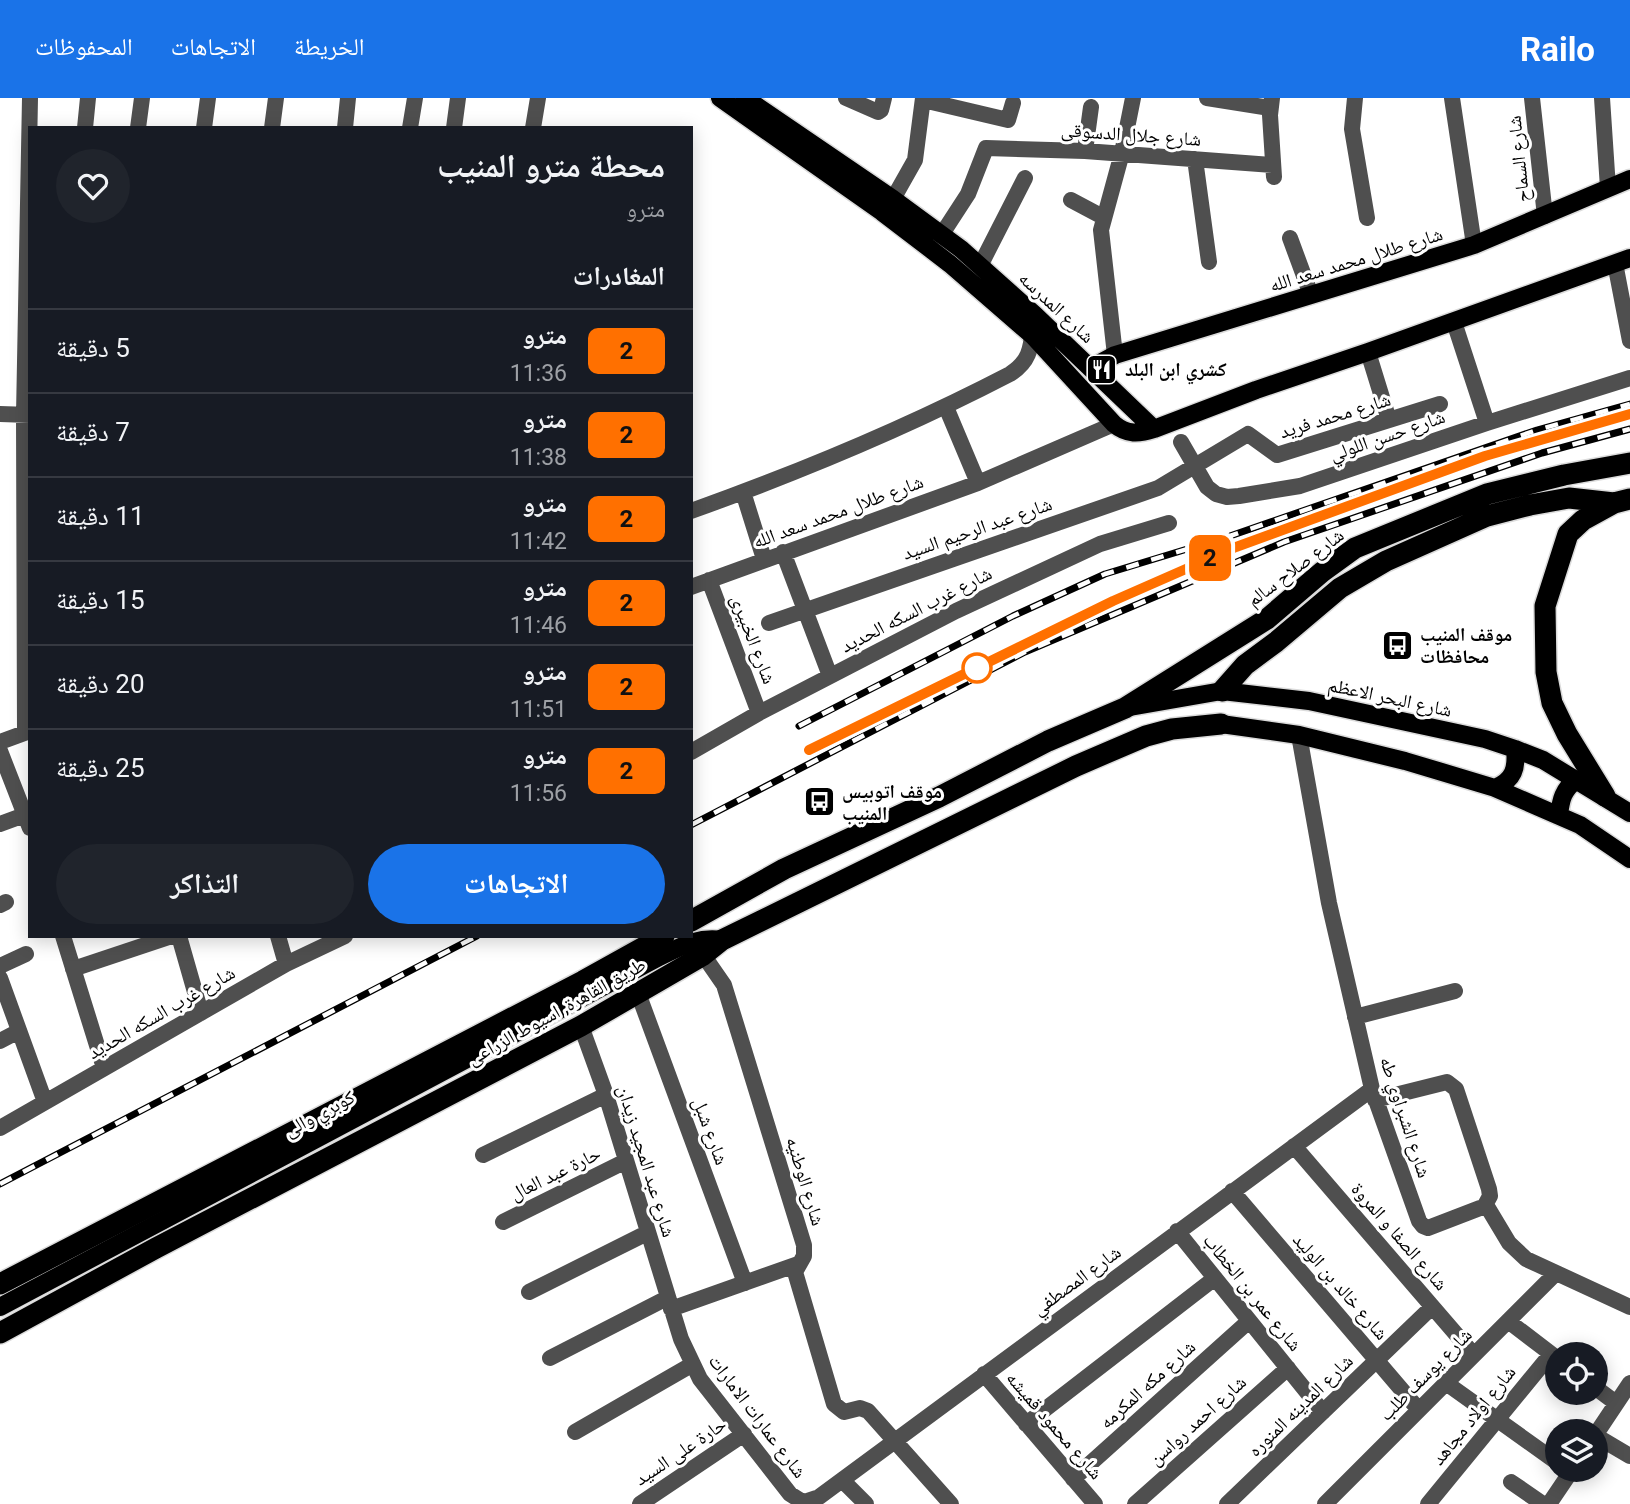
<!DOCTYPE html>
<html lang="ar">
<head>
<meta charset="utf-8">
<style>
  :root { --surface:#171b24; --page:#20242c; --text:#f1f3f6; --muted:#9ea1a6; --line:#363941; --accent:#1a73e8 }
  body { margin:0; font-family:Roboto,"Noto Naskh Arabic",sans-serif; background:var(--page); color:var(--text); direction:rtl; height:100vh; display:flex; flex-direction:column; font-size:26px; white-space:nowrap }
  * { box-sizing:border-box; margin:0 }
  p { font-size:23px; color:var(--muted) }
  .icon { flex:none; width:38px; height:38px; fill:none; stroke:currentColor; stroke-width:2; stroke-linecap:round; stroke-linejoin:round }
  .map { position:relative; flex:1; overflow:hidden; direction:ltr }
  .details { position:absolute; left:28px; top:28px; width:665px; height:812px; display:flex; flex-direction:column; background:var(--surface); border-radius:0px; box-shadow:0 4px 18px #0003; direction:rtl }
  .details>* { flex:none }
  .badge { padding:0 14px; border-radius:10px; font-size:24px; line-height:46px }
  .controls { position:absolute; left:1545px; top:1244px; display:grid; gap:14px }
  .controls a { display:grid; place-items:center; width:63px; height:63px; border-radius:50%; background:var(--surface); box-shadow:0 4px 18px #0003; font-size:35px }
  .map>.badge { position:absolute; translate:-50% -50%; box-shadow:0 0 0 4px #fff }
  h2 { padding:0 28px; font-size:26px; line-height:63px }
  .round { display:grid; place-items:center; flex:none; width:74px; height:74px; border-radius:37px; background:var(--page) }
  .overview { display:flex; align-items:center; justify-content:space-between; height:119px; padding:0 28px }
  h1 { font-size:33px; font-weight:800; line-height:52px }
  .primary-button { display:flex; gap:14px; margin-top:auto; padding:14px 28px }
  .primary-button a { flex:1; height:80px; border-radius:42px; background:var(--accent); color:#fff; font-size:28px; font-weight:800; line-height:80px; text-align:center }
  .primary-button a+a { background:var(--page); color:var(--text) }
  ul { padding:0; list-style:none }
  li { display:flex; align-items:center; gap:21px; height:84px; padding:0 28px; border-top:2px solid var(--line) }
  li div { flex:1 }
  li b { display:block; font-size:26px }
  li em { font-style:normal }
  li .badge { min-width:77px; font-weight:700; text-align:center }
  header { display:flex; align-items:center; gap:42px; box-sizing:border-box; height:98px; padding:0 35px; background:var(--accent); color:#fff }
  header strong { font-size:33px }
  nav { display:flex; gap:38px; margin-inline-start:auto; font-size:24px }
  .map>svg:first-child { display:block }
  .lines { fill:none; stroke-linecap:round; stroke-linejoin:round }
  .major-casing { stroke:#dbdbdb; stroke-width:21 }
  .highway-casing { stroke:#dbdbdb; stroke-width:24 }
  .minor { stroke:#4f4f4f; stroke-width:16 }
  .major { stroke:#000; stroke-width:18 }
  .highway { stroke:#000; stroke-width:21 }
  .rail-casing { stroke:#000; stroke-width:7 }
  .rail { stroke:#fff; stroke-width:4.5; stroke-dasharray:13; stroke-linecap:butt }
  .line-casing { stroke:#fff; stroke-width:16 }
  .line { stroke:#ff7000; stroke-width:10 }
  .stop-dot { fill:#fff; stroke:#ff7000; stroke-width:3.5 }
  .labels { text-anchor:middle; stroke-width:6; stroke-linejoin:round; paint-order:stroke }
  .street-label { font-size:19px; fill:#000; stroke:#fff }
  .poi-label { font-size:19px; font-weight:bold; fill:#000; stroke:#fff; text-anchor:start }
</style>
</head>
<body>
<header>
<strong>Railo</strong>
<nav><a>الخريطة</a><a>الاتجاهات</a><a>المحفوظات</a></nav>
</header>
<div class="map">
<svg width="1630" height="1406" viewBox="0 0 1630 1406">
  <rect width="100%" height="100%" fill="#fff"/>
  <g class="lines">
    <defs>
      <path id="major" d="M720 0 882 114 950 166 1033 238 1114 326C1127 337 1139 336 1154 331L1256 292 1368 254 1630 160
        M745 0 893 101 961 151 1035 217 1154 331
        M1091 270 1115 257 1474 147 1630 81
        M1130 609 1222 593 1309 603 1485 641 1515 651 1543 662 1630 715
        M1221 626 1299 637 1405 663 1495 690 1580 727 1630 761
        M1495 690C1514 682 1517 670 1515 651
        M1559 717C1561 701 1563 692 1576 682
        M0 1209 659 859C680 849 698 838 722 842"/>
      <path id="highway" d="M1222 593 1245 567 1276 544 1340 490 1386 463 1487 418 1530 407 1569 400 1614 405 1630 401
        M1605 698 1567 636 1552 605 1546 574 1545 508 1568 436 1583 422 1614 405
        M691 823 784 771 939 699 1048 643 1125 610 1267 521 1322 474 1355 450 1487 396 1564 377 1630 365
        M0 1186 583 883 664 838
        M0 1235 156 1150 581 928 702 858 722 842 1076 668 1146 638 1172 631 1221 626"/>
    </defs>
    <use href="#major" class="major-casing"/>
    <use href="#highway" class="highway-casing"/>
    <path class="minor" d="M846 0 878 14 881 12 884 0
      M1207 0 1270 10
      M1272 0 1270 17 1274 79
      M1355 0 1352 31 1367 120
      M1452 0 1474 147
      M1532 0 1545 118
      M1602 0 1608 90
      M923 2 1008 22 1013 5
      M85 30 88 0
      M138 30 142 0
      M204 30 208 0
      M272 30 276 0
      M345 30 348 0
      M410 30 415 0
      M454 30 458 0
      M533 30 538 0
      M1085 53 1091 9
      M1195 61 1209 164
      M893 101 915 62 923 0
      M1071 102 1103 119
      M942 136 968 96 986 50 1085 53 1273 67
      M1290 140 1311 197
      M1615 165 1630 243
      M980 168 1025 80
      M1454 224 1487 325
      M1368 254 1389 322
      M1115 257 1101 132 1122 55 1133 0
      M946 309 978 385
      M0 316 30 317
      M1181 344 1207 389 1216 396 1227 399 1239 398 1300 388 1487 325 1630 280
      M743 394 764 461
      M691 413C800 374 908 329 1010 276 1029 264 1031 251 1033 230
      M783 454 830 578
      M709 482 759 615
      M691 489 978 385 1114 326
      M769 525 1158 390 1248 336 1277 357 1440 306
      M25 634 24 317 30 0
      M1299 637 1329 805 1372 991 1419 1123 1423 1128 1428 1130 1480 1110H1488L1509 1145 1526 1161 1630 1209
      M0 644 30 633
      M0 653 30 730
      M691 654 759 615 956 513 1100 446 1169 425
      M0 726 30 715
      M0 807 6 804
      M63 838 104 970
      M179 838 201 915
      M278 838 286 866
      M697 848 724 887 804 1147V1158L795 1174 834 1306 844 1314 860 1310 868 1313 951 1406
      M0 868 26 856
      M73 871 172 838
      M0 880 45 1004
      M638 895 745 1185
      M1355 919 1455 893
      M581 928 606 997 681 1241 700 1281 790 1396 806 1406
      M0 943 19 933
      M1375 1002 1447 984 1456 991 1489 1091 1490 1098 1484 1109
      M0 1030 286 866 345 838
      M1294 1048 1474 1257
      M483 1057 606 997
      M1232 1093 1419 1312
      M503 1124 626 1063
      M1177 1133 1323 1314
      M529 1194 647 1135
      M671 1211 798 1166
      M1508 1223 1558 1261
      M550 1260 667 1200
      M984 1276 1095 1406
      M1446 1285 1558 1365
      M1596 1290 1616 1305
      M1026 1326 1215 1180
      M575 1334 693 1266
      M1596 1336 1630 1285
      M1596 1338 1630 1358
      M1073 1381 1249 1223
      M842 1382 866 1406
      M1511 1384 1543 1406
      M804 1404 819 1399 1372 991
      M640 1406 744 1336
      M1135 1406 1288 1270
      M1227 1406 1432 1209
      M1325 1406 1555 1176
      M1428 1406 1551 1256
      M1549 1406 1572 1372"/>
    <use href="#major" class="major"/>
    <use href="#highway" class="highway"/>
    <defs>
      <path id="rail" d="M1067 526 1236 449 1337 412
        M799 628 1013 518 1105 476 1230 438 1537 332 1630 306
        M809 652 888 614
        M691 727 1025 554 1284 444 1542 355 1630 331
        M0 1086 477 838"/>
    </defs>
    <use href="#rail" class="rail-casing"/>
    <use href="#rail" class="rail"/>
  </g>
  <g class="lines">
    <defs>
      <path id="line" d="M809 652 1113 503 1236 449 1485 358 1630 316"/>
    </defs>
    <use href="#line" class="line-casing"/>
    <use href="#line" class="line"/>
  </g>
  <defs>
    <symbol id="restaurant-square" viewBox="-11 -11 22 22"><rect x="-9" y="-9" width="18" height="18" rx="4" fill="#000" stroke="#fff"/><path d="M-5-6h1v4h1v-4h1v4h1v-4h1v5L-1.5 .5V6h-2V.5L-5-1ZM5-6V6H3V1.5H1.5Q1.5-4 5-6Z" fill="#fff"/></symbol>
    <symbol id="bus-square" viewBox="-11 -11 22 22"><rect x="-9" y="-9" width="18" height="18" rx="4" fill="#000" stroke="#fff"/><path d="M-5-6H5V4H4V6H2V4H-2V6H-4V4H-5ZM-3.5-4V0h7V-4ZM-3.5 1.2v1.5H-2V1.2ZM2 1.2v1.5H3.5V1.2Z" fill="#fff"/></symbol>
  </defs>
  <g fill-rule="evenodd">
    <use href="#restaurant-square" x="1084" y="254" width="35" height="35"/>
    <use href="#bus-square" x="1380" y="530" width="35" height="35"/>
    <use href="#bus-square" x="802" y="686" width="35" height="35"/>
  </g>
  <circle class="stop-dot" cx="977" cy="570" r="14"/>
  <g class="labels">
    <g class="street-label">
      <text transform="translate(1131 36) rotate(4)" y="7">شارع جلال الدسوقى</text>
      <text transform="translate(1518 61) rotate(-96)" y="7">شارع السماح</text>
      <text transform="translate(1356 161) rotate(-17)" y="7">شارع طلال محمد سعد الله</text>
      <text transform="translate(1057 209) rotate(43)" y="7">شارع المدرسه</text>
      <text transform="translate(1335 317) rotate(-17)" y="7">شارع محمد فريد</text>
      <text transform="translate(1387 337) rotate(-19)" y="7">شارع حسن اللولي</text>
      <text transform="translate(838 413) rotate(-20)" y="7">شارع طلال محمد سعد الله</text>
      <text transform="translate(977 430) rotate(-19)" y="7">شارع عبد الرحيم السيد</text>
      <text transform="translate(1295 469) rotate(-37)" y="7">شارع صلاح سالم</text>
      <text transform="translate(916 511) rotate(-27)" y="7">شارع غرب السكه الحديد</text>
      <text transform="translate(754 541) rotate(69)" y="7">شارع الخبيرى</text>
      <text transform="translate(1390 599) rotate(12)" y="7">شارع البحر الاعظم</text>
      <text transform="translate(556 913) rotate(-29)" y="7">طريق القاهرة, اسيوط الزراعى</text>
      <text transform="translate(161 914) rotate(-30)" y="7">شارع غرب السكه الحديد</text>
      <text transform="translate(319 1015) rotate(-28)" y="7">كوبري والى</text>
      <text transform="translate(1406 1019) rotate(72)" y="7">شارع الشبراوي طه</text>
      <text transform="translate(711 1033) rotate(70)" y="7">شارع شبل</text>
      <text transform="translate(647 1063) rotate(73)" y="7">شارع عبد المجيد زيدان</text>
      <text transform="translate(555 1075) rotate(-26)" y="7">حارة عبد العال</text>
      <text transform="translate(806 1083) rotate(73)" y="7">شارع الوطنيه</text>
      <text transform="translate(1400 1138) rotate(49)" y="7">شارع الصفا و المروة</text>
      <text transform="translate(1076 1182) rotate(-36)" y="7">شارع المصطفي</text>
      <text transform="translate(1341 1188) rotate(49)" y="7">شارع خالد بن الوليد</text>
      <text transform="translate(1253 1194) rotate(51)" y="7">شارع عمر بن الخطاب</text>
      <text transform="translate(1425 1276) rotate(-45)" y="7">شارع يوسف طلب</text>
      <text transform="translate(1147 1286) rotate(-42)" y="7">شارع مكه المكرمه</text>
      <text transform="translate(1300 1307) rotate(-44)" y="7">شارع المدينه المنوره</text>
      <text transform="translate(1473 1317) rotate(-51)" y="7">شارع اولاد مجاهد</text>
      <text transform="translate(758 1318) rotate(53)" y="7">شارع عمارات الامارات</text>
      <text transform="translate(1197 1322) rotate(-42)" y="7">شارع احمد رواسن</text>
      <text transform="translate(1055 1327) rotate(49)" y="7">شارع محمود قميشه</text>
      <text transform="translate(680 1353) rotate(-34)" y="7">حارة على السيد</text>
    </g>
    <g class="poi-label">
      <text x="1125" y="278">كشري ابن البلد</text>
      <text x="1420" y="543">موقف المنيب<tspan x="1420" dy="22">محافظات</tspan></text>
      <text x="842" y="700">موقف اتوبيس<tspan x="842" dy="22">المنيب</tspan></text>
    </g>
  </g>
</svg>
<div class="controls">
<a><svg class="icon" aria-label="locate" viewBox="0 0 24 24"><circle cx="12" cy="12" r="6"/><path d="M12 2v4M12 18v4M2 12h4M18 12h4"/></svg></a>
<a><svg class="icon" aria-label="layers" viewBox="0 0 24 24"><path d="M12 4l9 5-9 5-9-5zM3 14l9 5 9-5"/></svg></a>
</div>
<b class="badge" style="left:1210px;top:460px;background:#ff7000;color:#111">2</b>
<section class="details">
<div class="overview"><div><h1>محطة مترو المنيب</h1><p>مترو</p></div><a class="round"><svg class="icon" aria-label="heart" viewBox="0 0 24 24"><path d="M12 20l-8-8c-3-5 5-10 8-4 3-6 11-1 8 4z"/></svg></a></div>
<h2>المغادرات</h2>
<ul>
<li><span class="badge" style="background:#ff7000;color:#111">2</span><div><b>مترو</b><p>11:36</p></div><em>5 دقيقة</em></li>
<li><span class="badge" style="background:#ff7000;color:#111">2</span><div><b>مترو</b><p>11:38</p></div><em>7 دقيقة</em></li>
<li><span class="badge" style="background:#ff7000;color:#111">2</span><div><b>مترو</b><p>11:42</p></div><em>11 دقيقة</em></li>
<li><span class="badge" style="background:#ff7000;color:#111">2</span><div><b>مترو</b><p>11:46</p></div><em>15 دقيقة</em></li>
<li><span class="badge" style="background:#ff7000;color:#111">2</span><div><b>مترو</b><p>11:51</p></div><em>20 دقيقة</em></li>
<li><span class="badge" style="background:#ff7000;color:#111">2</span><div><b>مترو</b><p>11:56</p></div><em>25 دقيقة</em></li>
</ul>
<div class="primary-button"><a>الاتجاهات</a><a>التذاكر</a></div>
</section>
</div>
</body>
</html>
